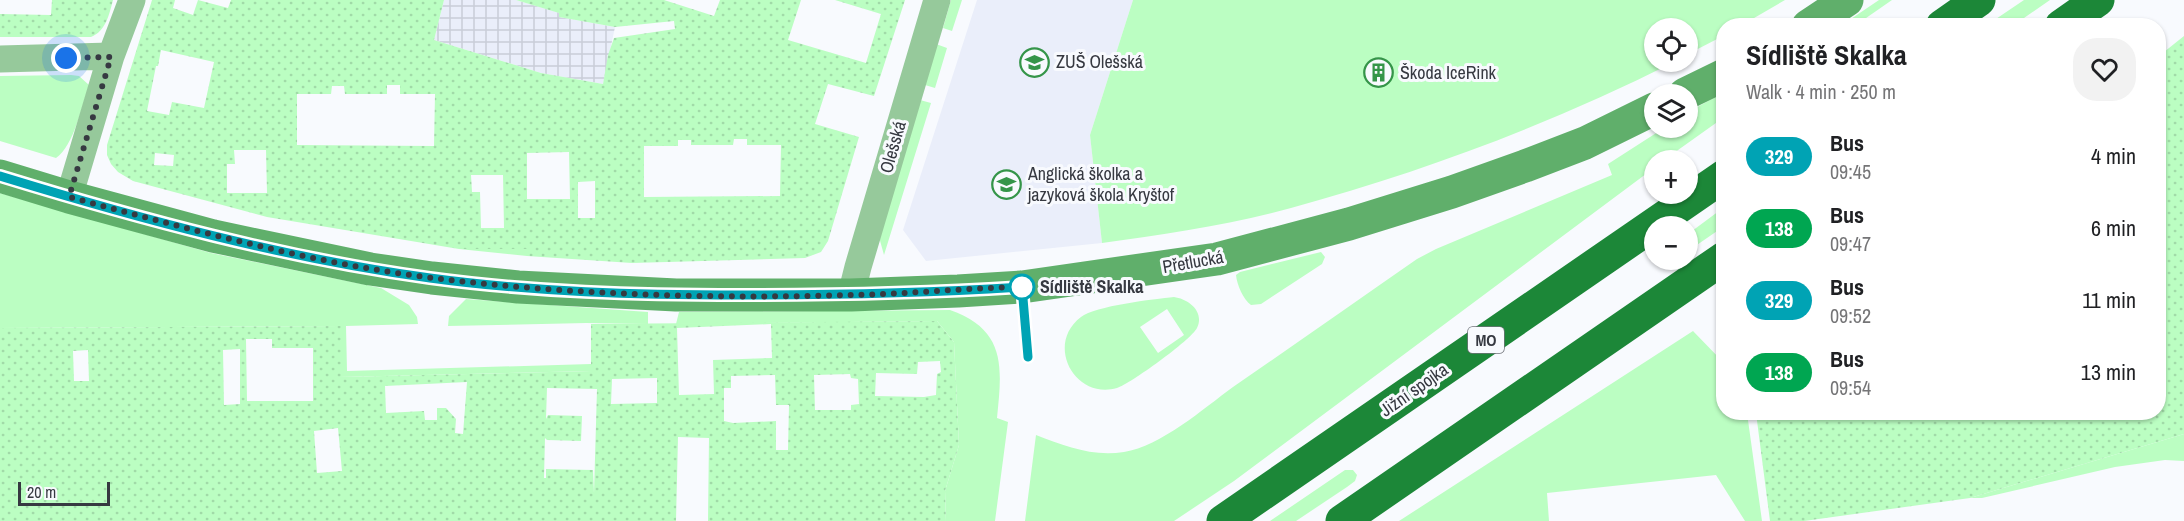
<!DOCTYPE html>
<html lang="en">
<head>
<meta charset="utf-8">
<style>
  :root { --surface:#fff; --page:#f2f2f2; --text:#202124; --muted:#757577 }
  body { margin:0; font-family:"Archivo Narrow",sans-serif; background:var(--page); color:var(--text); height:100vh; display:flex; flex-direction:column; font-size:22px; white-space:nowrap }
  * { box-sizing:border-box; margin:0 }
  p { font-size:20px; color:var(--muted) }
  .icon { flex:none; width:33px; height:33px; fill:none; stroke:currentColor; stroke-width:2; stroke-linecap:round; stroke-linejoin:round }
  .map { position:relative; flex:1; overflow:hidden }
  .drawer { position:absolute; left:1716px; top:18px; width:450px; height:402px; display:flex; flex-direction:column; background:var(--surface); border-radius:24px; box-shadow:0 2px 4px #0004 }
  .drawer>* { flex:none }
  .badge { padding:0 12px; border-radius:20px; font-size:21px; line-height:39px }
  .controls { position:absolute; left:1644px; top:18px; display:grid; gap:12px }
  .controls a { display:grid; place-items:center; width:54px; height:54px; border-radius:50%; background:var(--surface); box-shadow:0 2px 4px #0004; font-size:30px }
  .scale { position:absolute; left:18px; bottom:15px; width:92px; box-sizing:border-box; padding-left:6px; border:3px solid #363941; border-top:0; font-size:16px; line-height:21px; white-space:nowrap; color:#363941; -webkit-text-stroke:4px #f8fafe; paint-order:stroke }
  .you { position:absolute; width:30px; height:30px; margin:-15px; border:4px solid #fff; border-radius:50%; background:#1a73e8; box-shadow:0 0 0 9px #1a73e833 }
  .map>.badge { position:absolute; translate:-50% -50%; box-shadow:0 0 0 3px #fff }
  .round { display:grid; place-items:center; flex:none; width:63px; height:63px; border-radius:24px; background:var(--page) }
  .overview { display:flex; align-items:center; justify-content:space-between; height:102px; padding:0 30px }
  h1 { font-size:28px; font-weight:700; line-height:45px }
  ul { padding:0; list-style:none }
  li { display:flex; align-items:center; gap:18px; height:72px; padding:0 30px }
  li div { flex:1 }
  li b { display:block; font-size:22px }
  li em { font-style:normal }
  li .badge { min-width:66px; font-weight:700; text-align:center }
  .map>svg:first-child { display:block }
  .built { fill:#eaeefa }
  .industrial { fill:url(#industrial-grid) }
  .grass { fill:#bbfec2; fill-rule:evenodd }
  .garden { fill:url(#garden-dots); fill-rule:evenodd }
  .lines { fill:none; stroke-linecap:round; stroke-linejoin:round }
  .street { stroke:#96c99b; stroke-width:27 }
  .secondary { stroke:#60af6b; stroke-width:33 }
  .highway { stroke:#1c8738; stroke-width:33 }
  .line-casing { stroke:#fff; stroke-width:14 }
  .line { stroke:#00a3b4; stroke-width:9 }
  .walk { stroke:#363941; stroke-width:6; stroke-dasharray:0 10.8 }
  .stop-dot { fill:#fff; stroke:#00a3b4; stroke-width:3 }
  .labels { text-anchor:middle; stroke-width:6; stroke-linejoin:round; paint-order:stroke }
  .shield { fill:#f8fafe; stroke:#70737a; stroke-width:1.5 }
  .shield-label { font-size:16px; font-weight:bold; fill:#363941 }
  .poi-label { font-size:18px; fill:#363941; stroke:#f8fafe; text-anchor:start }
  .street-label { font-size:18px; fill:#363941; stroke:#f8fafe }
  .stop-label { font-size:18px; font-weight:bold; fill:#363941; stroke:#f8fafe; text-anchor:start }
</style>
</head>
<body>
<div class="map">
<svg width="2184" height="521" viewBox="0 0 2184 521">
  <defs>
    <pattern id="industrial-grid" width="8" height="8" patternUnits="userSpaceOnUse" patternTransform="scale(1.5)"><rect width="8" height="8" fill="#eaeefa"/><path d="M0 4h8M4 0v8" fill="none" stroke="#c9cdd8"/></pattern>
    <pattern id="garden-dots" width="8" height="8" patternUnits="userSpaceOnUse" patternTransform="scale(1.5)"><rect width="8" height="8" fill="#bbfec2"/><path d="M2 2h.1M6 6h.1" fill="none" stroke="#a1daa8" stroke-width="1.8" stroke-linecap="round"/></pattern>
  </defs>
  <rect width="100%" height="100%" fill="#f8fafe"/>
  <path class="built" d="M977 0H1133L1090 135 1102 243 926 261 903 230Z"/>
  <path class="industrial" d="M444 0H516L560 13 559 17 615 27 603 84 541 73 434 40Z"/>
  <path class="grass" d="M951 0H962L952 31 943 28Z
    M1133 0H1785L1742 25 1724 26 1723 36 1688 54V28H1654V62H1674C1551 124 1423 172 1291 208 1229 225 1165 234 1102 243L1090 135Z
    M1879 0H1892L1856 25H1842Z
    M2024 0H2050L2014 25H1987Z
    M936 44 947 48 935 88 925 85Z
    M71 75 79 76 89 85C82 105 74 146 56 158L0 141V76Z
    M1723 93V118L1664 160H1654V168L1234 481 1174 521H1025L1036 435C1065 446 1092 457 1124 452 1161 446 1203 409 1233 387 1294 345 1355 302 1417 259L1436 249 1612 175 1608 164 1664 128H1688V112Z
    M920 100 931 103 884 255 879 237Z
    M0 193 211 253 381 288 409 305 417 317 418 324 346 326 347 371 591 364V371L340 377 341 326 0 328Z
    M1723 208V227L1691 249 1688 248V234Z
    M459 249H527V256Z
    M1321 252 1325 257 1322 264 1261 304 1251 305C1243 299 1237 285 1236 275L1240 272Z
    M1174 297C1188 299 1205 311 1197 328 1191 340 1130 384 1117 388 1074 400 1045 344 1081 317 1095 306 1154 299 1174 297ZM1167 309 1184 335 1158 353 1140 327Z
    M466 299 648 312V324L586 323 448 326 449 316Z
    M950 310C1007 330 1002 368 997 418L1008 422 995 521H946L945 491 959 445 954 342 937 321 676 324 679 312Z
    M1693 331 1723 362 1724 412 1747 413 1762 521H1745L1716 475 1547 493 1549 521H1399Z
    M2184 434V461L2165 460 2115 467 1982 498H1970Z
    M1345 470H1353L1357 475 1355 481 1347 487 1296 521H1270Z"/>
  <path class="garden" d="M52 0H113C109 15 106 31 91 37H0V14L51 15Z
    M152 0H175L173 8 193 15 198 0 228 8 231 0H444L434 40 541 73 603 84 608 55 614 38 675 29 674 21 615 27 559 17V13L516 0H664L714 16 720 0H801L788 40 866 63 881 14 835 0H905L874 96 828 84 815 124 859 137 828 241 821 252 805 258 632 263 527 256V249H459L267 217 133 181 118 172 111 164 107 155V145ZM161 50 214 62 204 108 172 102 169 115 147 111 156 66H158ZM387 85H400V94H435L434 146 297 145V94H331L332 86H344L345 94H387ZM734 139H747V145H781L780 196 644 197V146H678V140H691V145H733ZM234 150H266L267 193H227V164H235ZM569 152 570 199H527V153ZM155 153 174 155 173 166 154 165ZM471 175H503L504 228H481L480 192H472ZM595 181V218H578V182Z
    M2184 36V434L1970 498 1804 521H1770L1756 413 2158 412 2159 56Z
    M937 321 954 342 959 445 945 491 946 521H708L709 438 678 437 676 521H0V328L341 326V377L591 371V324ZM771 324 772 358 713 360 714 394 679 395 677 328ZM246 339H272V348H313V401H247ZM240 349V404L224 405 223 350ZM88 350 89 381H74L73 351ZM940 361 941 372 937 374 936 395 924 397 875 396 876 373 917 374 918 362ZM850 374 851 378 858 379 859 404 851 405V410H815L814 375ZM775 375 776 405H789L788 450H776V421L733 423 724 421V388H731V376ZM657 378V403L611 404 612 379ZM467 382 463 434 455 433 456 419 446 408H437V420H425L424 411 386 413 385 386ZM547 388 597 389 594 493 593 470 546 469V478H544L545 438 547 440 581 441 582 416 548 415 546 419ZM338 428 342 471 317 473 314 431Z"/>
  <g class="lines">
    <path class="street" d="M0 59 111 56
      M69 197 111 56 132 0
      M851 295 858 267 937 0"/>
    <path class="secondary" d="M1808 26 1847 0
      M1685 94 1724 75
      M0 176 69 197 213 236 370 269 432 278 518 287 676 295H851L958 291 1022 287 1217 259 1349 224 1452 192 1525 166 1585 143 1654 109"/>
    <path class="highway" d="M1942 26 1979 0
      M2061 26 2098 0
      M1223 521 1724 176
      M1342 521 1724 258"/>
  </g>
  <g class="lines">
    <defs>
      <path id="line" d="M0 176C140 219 284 258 430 278 533 292 637 295 741 295 835 295 928 293 1022 287L1028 357"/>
    </defs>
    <use href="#line" class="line-casing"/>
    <use href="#line" class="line"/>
    <path class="walk" d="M66 58 111 57 69 197C189 229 310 263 433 278 572 295 713 299 853 295 909 294 966 288 1022 287"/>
  </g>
  <defs>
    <symbol id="school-ring" viewBox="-11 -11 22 22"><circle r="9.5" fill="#f8fafe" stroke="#359549" stroke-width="1.5"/><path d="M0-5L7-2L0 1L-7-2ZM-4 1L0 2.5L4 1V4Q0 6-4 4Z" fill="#359549"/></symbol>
    <symbol id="building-ring" viewBox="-11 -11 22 22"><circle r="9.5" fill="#f8fafe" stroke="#359549" stroke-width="1.5"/><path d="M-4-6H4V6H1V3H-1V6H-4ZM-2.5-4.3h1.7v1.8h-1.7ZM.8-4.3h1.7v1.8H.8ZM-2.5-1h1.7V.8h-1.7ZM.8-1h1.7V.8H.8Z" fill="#359549"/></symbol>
  </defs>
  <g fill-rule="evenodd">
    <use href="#school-ring" x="1018" y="46" width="33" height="33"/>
    <use href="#building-ring" x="1362" y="56" width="33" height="33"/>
    <use href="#school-ring" x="990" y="168" width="33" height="33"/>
  </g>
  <circle class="stop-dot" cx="1022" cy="287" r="12"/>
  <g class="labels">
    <rect class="shield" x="1468" y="327" width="36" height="26" rx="4.5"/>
    <g class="shield-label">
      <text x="1486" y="346">MO</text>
    </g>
    <g class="poi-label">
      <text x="1056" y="68">ZUŠ Olešská</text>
      <text x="1400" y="79">Škoda IceRink</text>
      <text x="1028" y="180">Anglická školka a<tspan x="1028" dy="21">jazyková škola Kryštof</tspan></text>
    </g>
    <g class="street-label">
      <text transform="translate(893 147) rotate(-74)" y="6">Olešská</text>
      <text transform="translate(1193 262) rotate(-10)" y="6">Přetlucká</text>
      <text transform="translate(1414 390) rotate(-35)" y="6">Jižní spojka</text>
    </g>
    <g class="stop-label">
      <text x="1040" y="293">Sídliště Skalka</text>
    </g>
  </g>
</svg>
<div class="controls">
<a><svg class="icon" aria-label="locate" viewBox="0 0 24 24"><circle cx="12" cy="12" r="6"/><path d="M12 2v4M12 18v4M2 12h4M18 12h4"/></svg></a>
<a><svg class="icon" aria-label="layers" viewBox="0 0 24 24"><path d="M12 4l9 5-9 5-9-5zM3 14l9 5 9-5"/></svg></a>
<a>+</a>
<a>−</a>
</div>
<div class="scale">20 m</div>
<div class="you" style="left:66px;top:58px"></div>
<section class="drawer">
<div class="overview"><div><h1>Sídliště Skalka</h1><p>Walk · 4 min · 250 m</p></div><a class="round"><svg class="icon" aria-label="heart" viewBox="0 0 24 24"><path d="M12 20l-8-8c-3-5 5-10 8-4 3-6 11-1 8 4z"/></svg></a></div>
<ul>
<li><span class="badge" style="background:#00a3b4;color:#fff">329</span><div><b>Bus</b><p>09:45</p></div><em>4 min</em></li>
<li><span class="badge" style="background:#00a651;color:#fff">138</span><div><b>Bus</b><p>09:47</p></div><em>6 min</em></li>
<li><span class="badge" style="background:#00a3b4;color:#fff">329</span><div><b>Bus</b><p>09:52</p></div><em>11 min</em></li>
<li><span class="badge" style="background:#00a651;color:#fff">138</span><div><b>Bus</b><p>09:54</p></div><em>13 min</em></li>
</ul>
</section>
</div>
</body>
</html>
